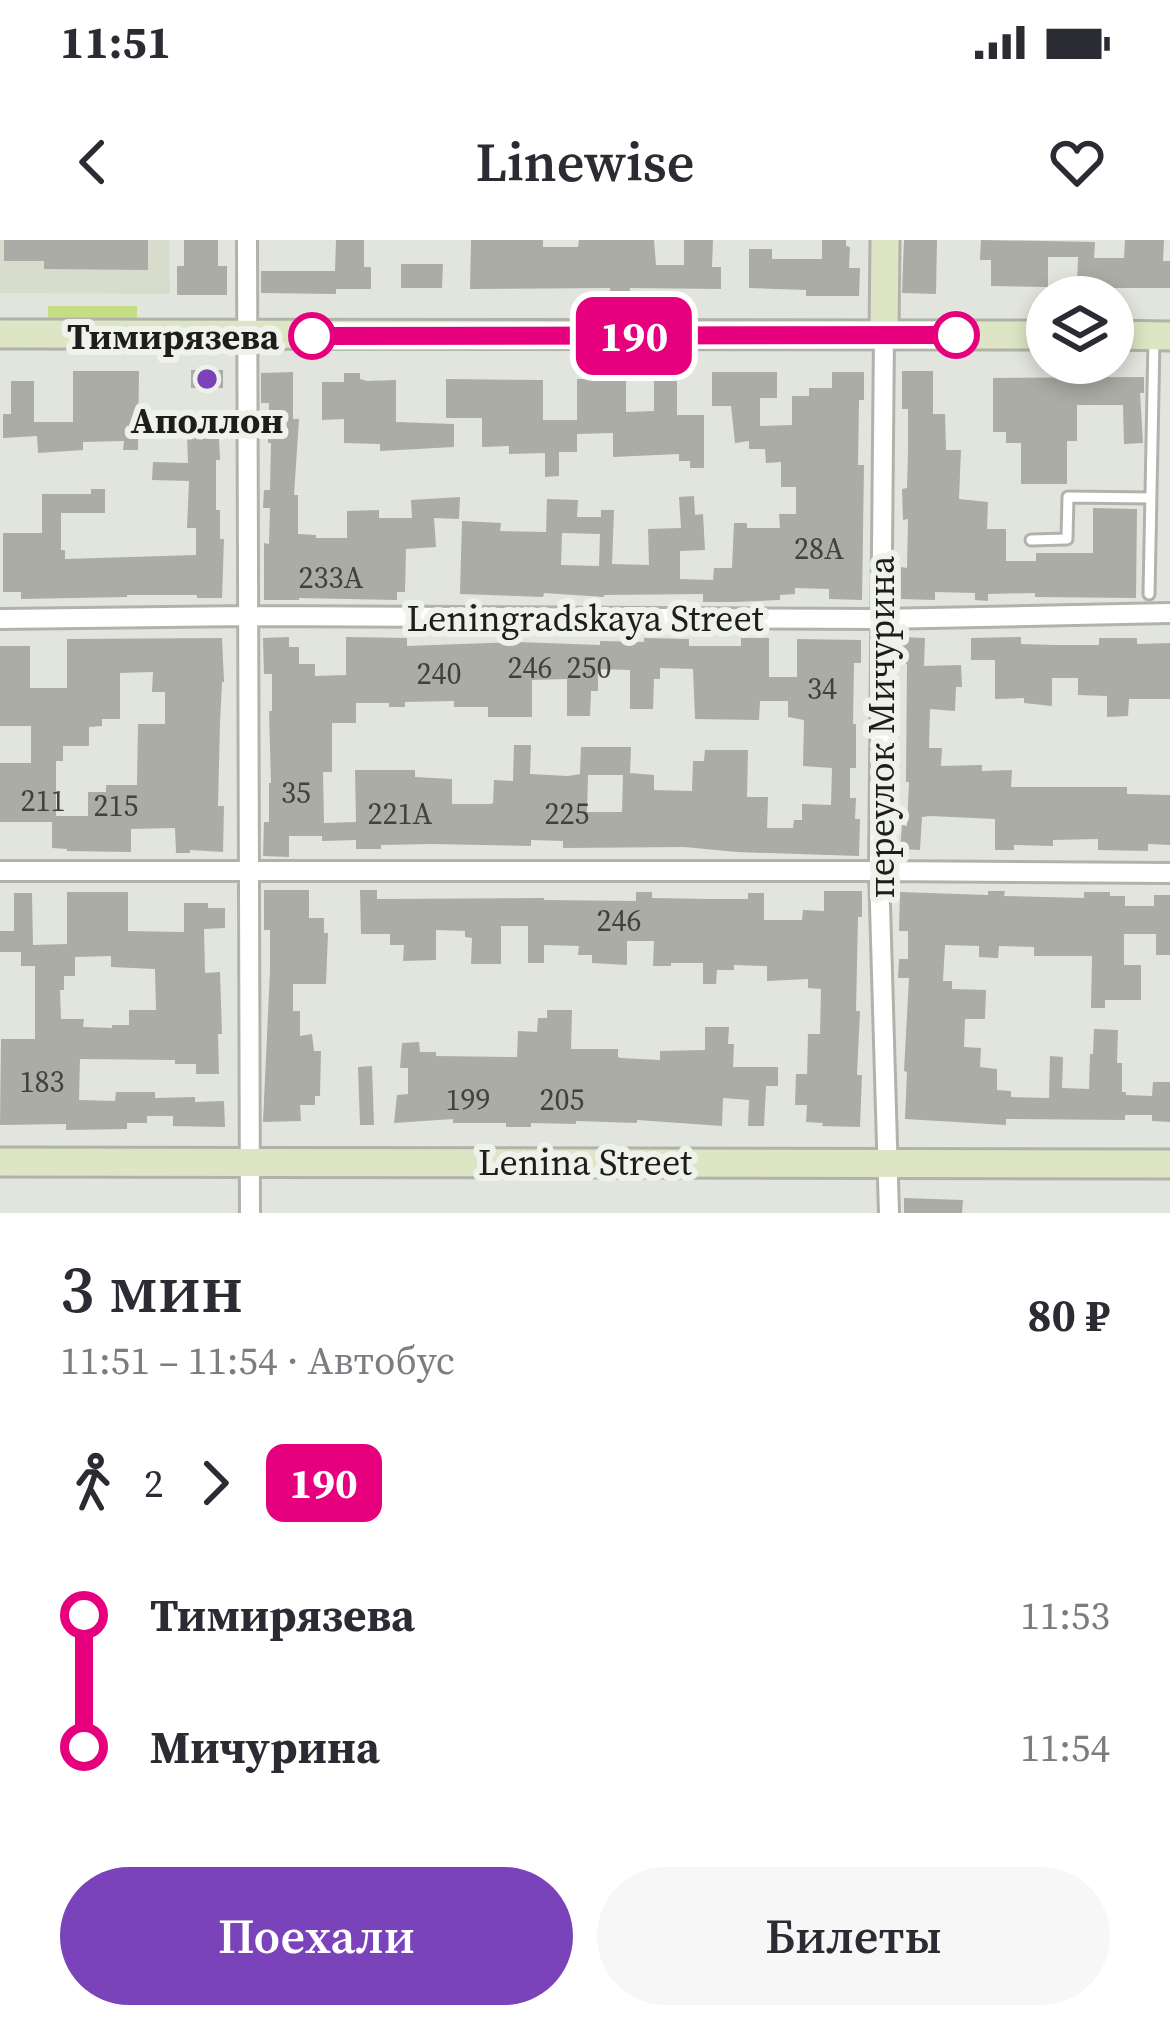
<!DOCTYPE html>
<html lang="ru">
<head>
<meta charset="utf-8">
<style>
  :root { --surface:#fff; --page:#f7f7f7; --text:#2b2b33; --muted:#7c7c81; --accent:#7a43b9 }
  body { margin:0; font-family:"Source Serif 4",serif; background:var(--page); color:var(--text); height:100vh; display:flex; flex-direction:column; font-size:45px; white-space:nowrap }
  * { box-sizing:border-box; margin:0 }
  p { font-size:39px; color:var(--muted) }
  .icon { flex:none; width:66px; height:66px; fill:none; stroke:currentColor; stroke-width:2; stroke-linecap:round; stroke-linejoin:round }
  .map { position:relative; height:973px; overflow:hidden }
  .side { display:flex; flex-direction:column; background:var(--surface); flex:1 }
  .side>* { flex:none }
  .badge { padding:0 24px; border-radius:18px; font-size:42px; line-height:78px }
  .buttons { position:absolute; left:1026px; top:36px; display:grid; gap:24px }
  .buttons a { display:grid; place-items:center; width:108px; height:108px; border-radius:50%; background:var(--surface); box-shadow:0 6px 18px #0003; font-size:60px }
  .map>.badge { position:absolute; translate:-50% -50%; box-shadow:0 0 0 6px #fff }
  .legs { display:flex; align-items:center; gap:18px; height:132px; padding:0 60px; font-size:39px }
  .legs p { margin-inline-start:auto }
  .head { display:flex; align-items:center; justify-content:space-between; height:204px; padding:0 60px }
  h1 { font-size:66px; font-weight:600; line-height:90px }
  .primary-button { display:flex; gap:24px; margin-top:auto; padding:24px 60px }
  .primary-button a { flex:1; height:138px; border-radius:72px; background:var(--accent); color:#fff; font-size:48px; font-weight:600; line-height:138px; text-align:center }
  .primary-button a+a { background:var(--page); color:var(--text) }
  ul { padding:0 60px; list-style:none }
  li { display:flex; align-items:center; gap:42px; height:132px; font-size:45px }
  li i { display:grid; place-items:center; width:18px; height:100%; margin:0 15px; background:currentColor }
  li i::after { content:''; width:30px; height:30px; margin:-15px; border:9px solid; border-radius:50%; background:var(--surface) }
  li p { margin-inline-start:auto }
  li:first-child i { background:linear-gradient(#0000 50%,currentColor 0) }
  li:last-child i { background:linear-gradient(currentColor 50%,#0000 0) }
  .status { display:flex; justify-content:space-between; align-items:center; height:84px; padding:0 60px; background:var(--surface); direction:ltr }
  .status svg { height:33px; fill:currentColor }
  header { display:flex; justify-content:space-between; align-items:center; height:156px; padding:0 60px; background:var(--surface); font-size:54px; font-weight:600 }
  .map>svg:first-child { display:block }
  .built { fill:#d7dccd }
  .green { fill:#c5de86 }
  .building { fill:#aaaca5; fill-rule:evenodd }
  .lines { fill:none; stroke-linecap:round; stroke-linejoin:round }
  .lane-casing { stroke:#b1b3ab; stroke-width:15 }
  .street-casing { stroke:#b1b3ab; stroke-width:24 }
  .secondary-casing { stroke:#b1b3ab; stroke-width:33 }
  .lane { stroke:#fff; stroke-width:9 }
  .street { stroke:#fff; stroke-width:18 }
  .secondary { stroke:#dde5c4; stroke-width:27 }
  .line-1-casing { stroke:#fff; stroke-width:27 }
  .line-1 { stroke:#e6007e; stroke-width:18 }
  .stop-1-dot { fill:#fff; stroke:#e6007e; stroke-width:6 }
  .poi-dot { fill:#7a43b9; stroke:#eff2ea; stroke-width:4.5 }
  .labels { text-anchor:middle; stroke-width:12; stroke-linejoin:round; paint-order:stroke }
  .number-label { font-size:30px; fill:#40423e }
  .stop-label { font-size:36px; font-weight:bold; fill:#1d1e1b; stroke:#eff2ea; text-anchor:end }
  .poi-label { font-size:36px; font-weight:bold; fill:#1d1e1b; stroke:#eff2ea }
  .street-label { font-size:36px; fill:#1d1e1b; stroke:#eff2ea }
</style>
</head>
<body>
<div class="status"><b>11:51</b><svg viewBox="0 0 49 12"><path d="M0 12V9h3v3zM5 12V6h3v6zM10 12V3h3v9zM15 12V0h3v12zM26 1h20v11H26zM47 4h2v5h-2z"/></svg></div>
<header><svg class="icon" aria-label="back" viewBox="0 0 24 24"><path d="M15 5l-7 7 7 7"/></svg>Linewise<svg class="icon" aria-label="heart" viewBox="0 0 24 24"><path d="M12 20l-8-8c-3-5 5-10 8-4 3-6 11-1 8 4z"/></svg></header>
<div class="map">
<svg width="1170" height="973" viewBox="0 0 1170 973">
  <rect width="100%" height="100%" fill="#e2e5dd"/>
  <path class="built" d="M0 0H169L170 54 0 53Z"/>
  <path class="green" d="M48 66H137V78H48Z"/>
  <path class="building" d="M4 0H148V30L44 29V21H4Z
    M184 0H218V26H227V55H177V26H184Z
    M336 0H364V27H371V49H336V54L261 53V31H335Z
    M471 0H543V7H578L579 0H654L656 25H684V0H713L712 27H721V49L630 48V55H610V48L470 49Z
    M822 0H846V6L850 7 849 28H860L859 56H806V50L749 48V9H772V19H822Z
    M904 0H937L936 54 902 53Z
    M981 0 1095 2 1094 18H1124L1125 0H1164L1163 21H1170V48H1077L1078 17H1048V47L991 46V20H980Z
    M401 24H443L442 48H401Z
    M191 130H223V148H191Z
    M73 131H139L138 210H123L124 201 83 202V210L38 213 37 196 3 198V174H11V141H34V182H73Z
    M902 131H933V174H945L946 210H961L959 259 988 262 987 289H1006V321H1036V313H1093V268L1137 269 1136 358 1035 357V353L988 354V361L975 360V353L935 352V360L901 359V327L907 328 908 279 903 280 902 249 907 248 908 211V169H902Z
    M293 132V179H299L294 255H298V294L316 295V298H347V271L379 270V278H412L411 260 460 257 459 279 434 278 436 307 406 309 405 352H397V360L299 358V360H264V303L269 304 270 268H263L264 250H270L271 203H268L269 163H261V133Z
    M654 132H677V175H704V228H690V221H679V214L613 217V193L577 194V212H559V236L545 237V213L509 214V206L482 207V178H446V139L543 140V180H577V139H626V172L654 171Z
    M712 132H777V158H760V186L792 185V156H809V148H832V132H864V160H859L858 225H864L862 360 829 359V349L795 348V354L780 355V360L735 362H703V354L604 355V357L544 353 543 357 460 354 462 281 501 283 500 291 546 292 547 259 578 260 577 277H601V270H614L612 324 649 325 648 289 681 288 679 257 694 256 695 275 703 274 705 310 680 311V339L713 340 714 328H732L734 283H747V288H780L779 274H796V247H781V222L766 223 765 209H749V201L735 203 731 166H712ZM562 293 600 294 599 326 561 325Z
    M344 133H360V139L367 141 396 140V182L454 184V207L380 211V204L344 203V179L322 180V142H344Z
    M1144 137V153H1140L1143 203 1124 204 1123 165H1077V201H1067V244H1021V203H1006V192H993V138Z
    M218 178 220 220H216V270H220V299H224L222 358H197V355H127V357L21 359V352H3V293H42V254H91V249H105V273H61V310H65V319L196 315V288H187L189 241 152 240 153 222 188 223 187 194H166L167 179Z
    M289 397V407H299V424H315V436L346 435V397L407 398V406L517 402 600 405V401L644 402V398L689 399V406H741V398H769V437H797V399L861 400V423H854L853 484H856V528H850V558H856L855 579H860L859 616 737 612 684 607 563 608V601L531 600V606L432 604 381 605V609H356V600L322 601V596H289V617L263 616 264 582H269V543H271L269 471H272V434H264L263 398ZM660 428 693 429 695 479 759 480 760 461H788V477L804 480 803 526 832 528 831 565 802 564V580H794L793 588H767L768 557H747L748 510H705L704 521H693L692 551 654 550V535L630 533 631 507H581L580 534 568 536 530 534 531 505H514L513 541 494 540 493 563 490 564H452V539L415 537V530H355L356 582 324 583 323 532H332V483H356V463H389V467H405V462L454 461V467H488V477H532V440L567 439V476H590L591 451H598V429L630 430V469H653L654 439H660ZM588 535H623L622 572H587Z
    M902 397 925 398 924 426 961 425 962 447H956L955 471 930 469 929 508H942L941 526 982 525V531L1012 530 1011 547H1127V554L1170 555V605L1148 604V611L1098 610V599L1053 600V606L1014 605V610H995V579L930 576 922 577 920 610 900 609 902 585 907 586 909 542H906L907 424H901Z
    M1021 397V404L1055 405H1099V398H1137V404L1170 403V459H1129L1128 476 1107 477V456L1078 455V438H1052V466L1024 463V458L995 459V420H971V398Z
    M222 398 224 442H222L220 483 218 566H224L223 612 190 610V613H176L175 588 131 589V612L67 611V609L52 608V582H0V523H31V486H0V406H30V448H67V399ZM153 432 152 452H165V484H138L137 545H106V552H88V576H56V521H63V506H89V487L102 486V479H120V433Z
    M264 650H309V678H324V693H328L326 744H293V771H300V796L312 794 314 811H321L320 856H315V865H300L301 881 263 882 270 731V690H264Z
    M360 650H377V659L544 658V660L636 661V652H652V658L709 659H748V653H764V680H802L803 670 824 671V651H862V677H858L856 771H860L857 835H862L860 887 822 886 823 883 806 882 807 865H795L796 834H807L808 794H820L821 749 808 748V739L767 741V726L734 725V730H717L716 744H703V723H671V726H653L654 701H627V725L592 723V715H578L579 706 544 705V723H528V686H501V724H471L472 698 465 697V691L436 690V720L403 721 404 705H390V694H361Z
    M988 651H1005L1004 656 1084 658V652H1110V656H1125V666H1154V655H1170V715H1156V694H1124V725H1141V760H1105V768H1091L1092 716H1034V707L999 706 998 718 979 717V706L945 705 943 741H952V749L986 750 985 779H965L964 807 981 808 980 827 997 829V850L1011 851V857L1049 858 1050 816 1063 817 1062 848 1089 849 1090 814H1093L1094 789 1118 790 1117 823H1122V852H1126V855L1152 856 1153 842H1170V882L1152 881V875H1125V880L1006 879V885L905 879 907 832 904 831 909 738H898L899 719H908V691H899L900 652 988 655Z
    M67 652H128V691L184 692V663H208V668H225V688L204 689 205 733 220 732 222 794H218L219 834H196V824H175V820L80 819 79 860 115 861 116 852H155V858L195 857V862L224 861 225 887 173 886V876H147V883H127V889L66 890V884L0 885 1 799H35V726H21V712H0V691H14V653H32L33 705 67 704ZM111 716V727L155 729 156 770H129V785H112V788L83 787 84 779H61L60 750H64V736H75V717Z
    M547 770H572L571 809H618V817L621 818 660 820V811L705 810V787H729L728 804H734L733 827H778V846H766L764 886H748L749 860 723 858 722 886 637 880V883L576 881V884L531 883V887H506V883H453V879L394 883 397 855 408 854V828H400L402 803 419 802 420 812H436V816L517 817 518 791 537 792 538 778H547Z
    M372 826 374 885H360L358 827Z
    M904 958 963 960 962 973H904Z"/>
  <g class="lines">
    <defs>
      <path id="lane" d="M1031 300 1067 299 1068 257 1151 258
        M1149 354 1154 101"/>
      <path id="street" d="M247 0 250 973
        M884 95 879 631 889 973
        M0 379 247 376 880 379 1170 373
        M0 631H879L1170 633"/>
      <path id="secondary" d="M0 94 1047 95
        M884 95 885 0
        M1113 95 1170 96
        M0 922 1170 924"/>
    </defs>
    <use href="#lane" class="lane-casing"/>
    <use href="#street" class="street-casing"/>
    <use href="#secondary" class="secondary-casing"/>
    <use href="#lane" class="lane"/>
    <use href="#street" class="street"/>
    <use href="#secondary" class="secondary"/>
  </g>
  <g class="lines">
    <defs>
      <path id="line-1" d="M312 96 956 95"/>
    </defs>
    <use href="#line-1" class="line-1-casing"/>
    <use href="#line-1" class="line-1"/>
  </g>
  <g class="stop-1-dot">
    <circle cx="956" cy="95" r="21"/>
    <circle cx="312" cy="96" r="21"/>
  </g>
  <circle class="poi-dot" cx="207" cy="139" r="12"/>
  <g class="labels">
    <g class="number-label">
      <text x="819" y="319">28А</text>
      <text x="331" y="348">233А</text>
      <text x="530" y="438">246</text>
      <text x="589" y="438">250</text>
      <text x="439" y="444">240</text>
      <text x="822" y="459">34</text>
      <text x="296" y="563">35</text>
      <text x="43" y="571">211</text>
      <text x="116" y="576">215</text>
      <text x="400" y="584">221А</text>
      <text x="567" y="584">225</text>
      <text x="619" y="691">246</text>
      <text x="42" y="852">183</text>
      <text x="468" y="870">199</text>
      <text x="562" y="870">205</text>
    </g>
    <g class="stop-label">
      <text x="279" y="109">Тимирязева</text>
    </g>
    <g class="poi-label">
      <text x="207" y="193">Аполлон</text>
    </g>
    <g class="street-label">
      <text x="585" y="391">Leningradskaya Street</text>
      <text transform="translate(881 487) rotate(-90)" y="13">переулок Мичурина</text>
      <text x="585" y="935">Lenina Street</text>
    </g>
  </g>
</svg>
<div class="buttons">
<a><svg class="icon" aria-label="layers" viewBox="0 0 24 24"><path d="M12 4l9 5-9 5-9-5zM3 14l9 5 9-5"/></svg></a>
</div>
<b class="badge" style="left:634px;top:96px;background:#e6007e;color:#fff">190</b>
</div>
<section class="side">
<div class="head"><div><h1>3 мин</h1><p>11:51 – 11:54 · Автобус</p></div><b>80 ₽</b></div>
<div class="legs"><svg class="icon" aria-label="walk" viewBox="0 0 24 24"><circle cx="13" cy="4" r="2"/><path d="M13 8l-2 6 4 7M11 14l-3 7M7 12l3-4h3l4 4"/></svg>2<svg class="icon" aria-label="forward" viewBox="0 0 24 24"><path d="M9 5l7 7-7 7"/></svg><b class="badge" style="background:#e6007e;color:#fff">190</b></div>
<ul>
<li><i style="color:#e6007e"></i><b>Тимирязева</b><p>11:53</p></li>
<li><i style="color:#e6007e"></i><b>Мичурина</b><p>11:54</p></li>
</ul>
<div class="primary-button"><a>Поехали</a><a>Билеты</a></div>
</section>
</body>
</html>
